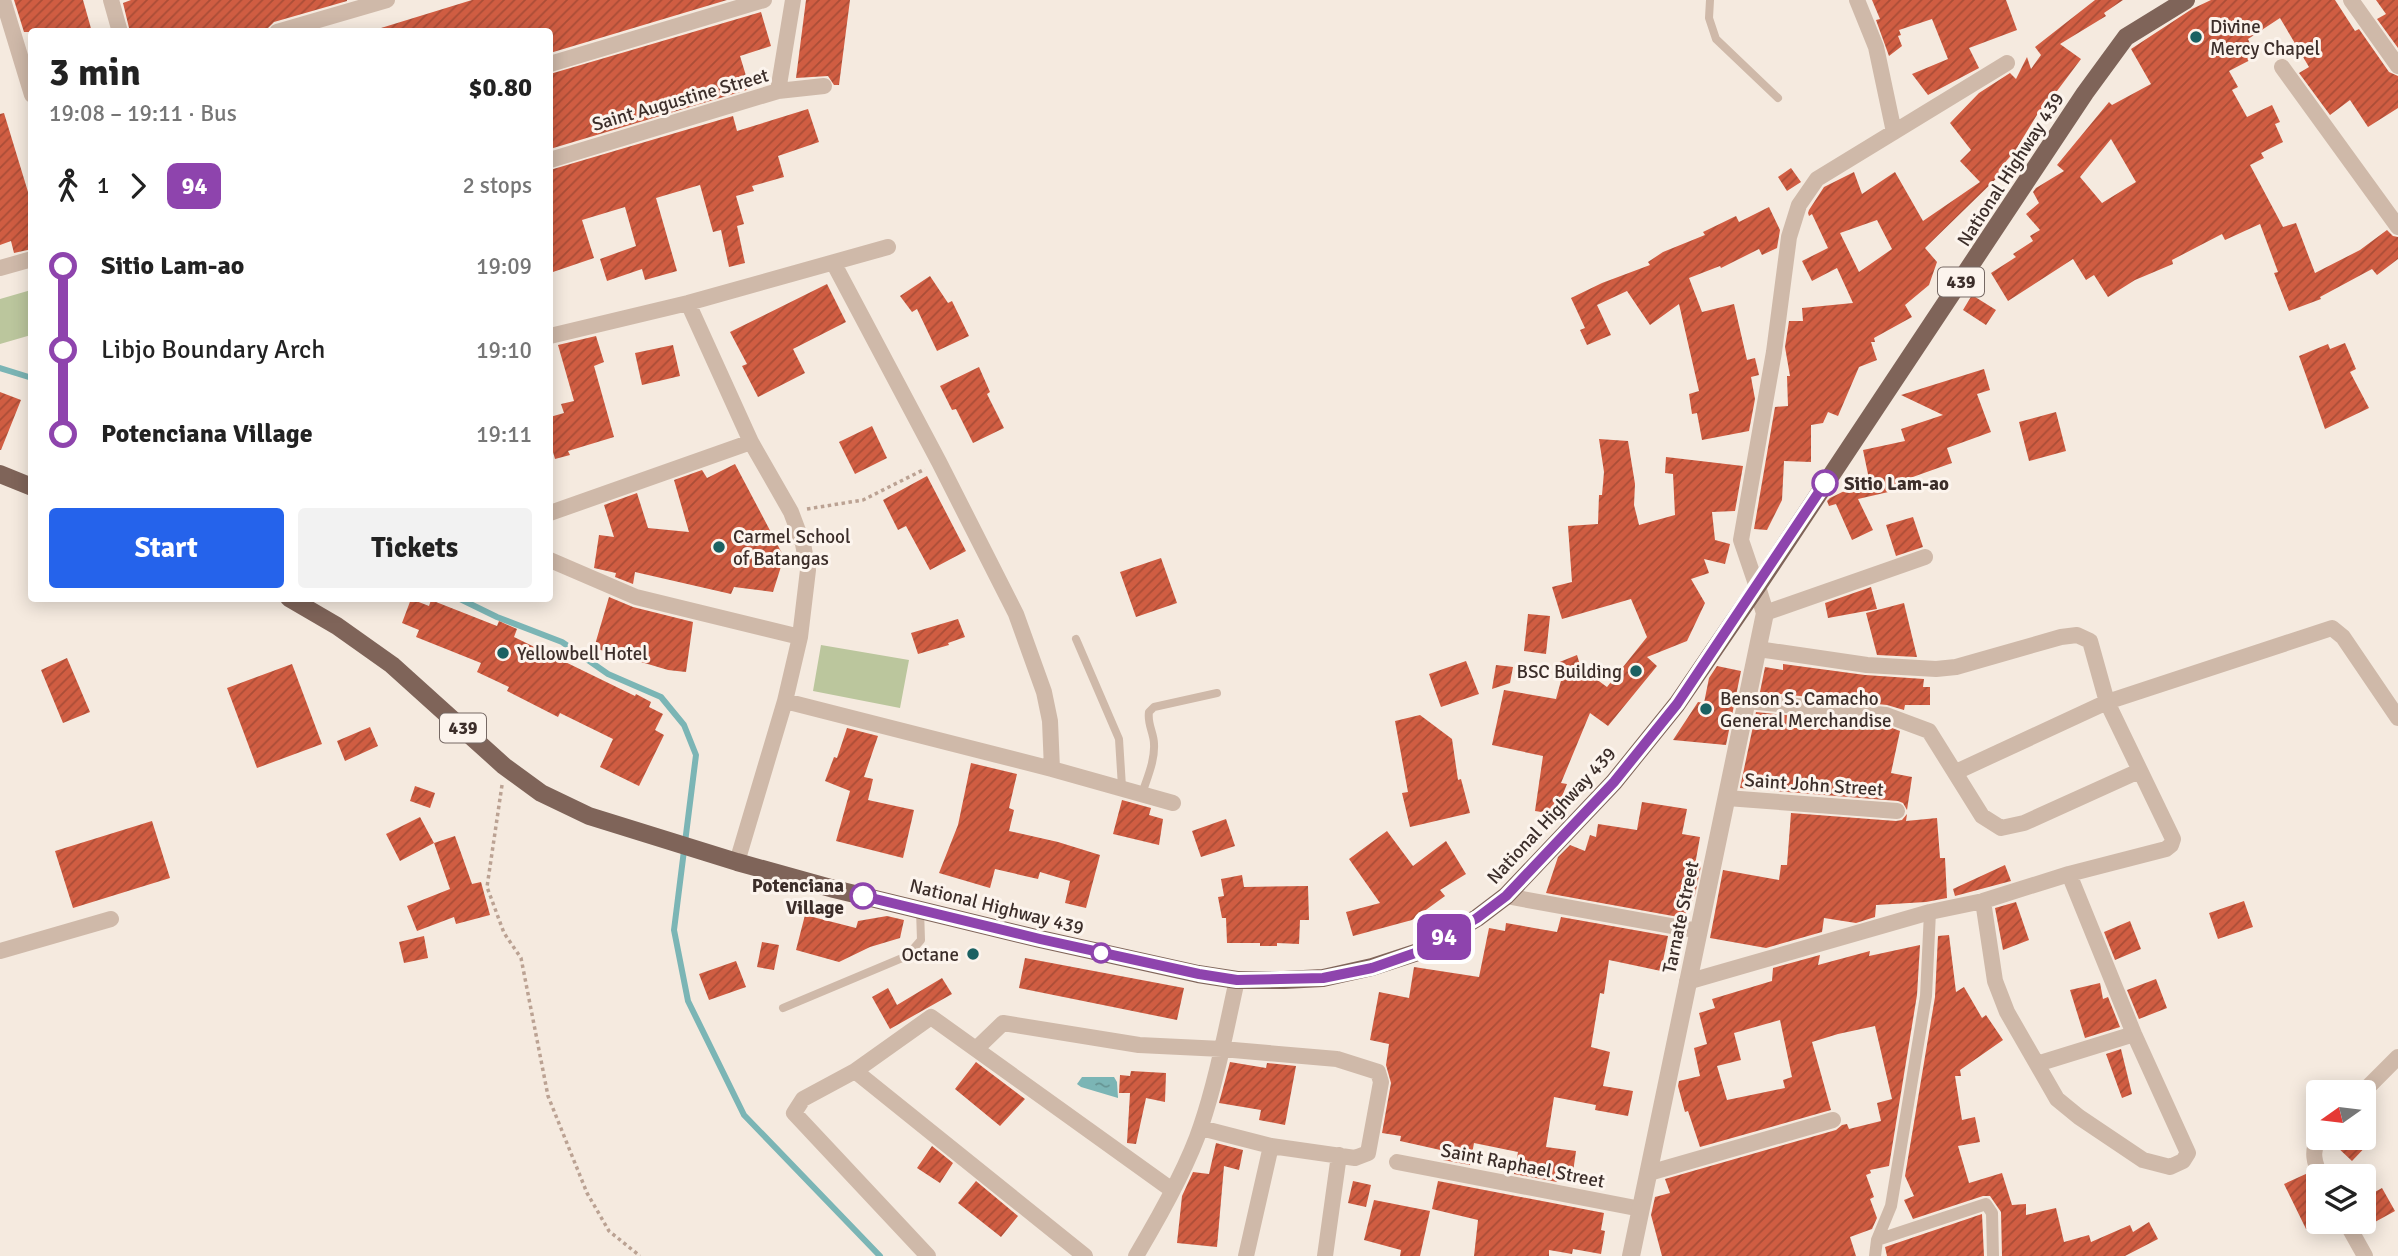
<!DOCTYPE html>
<html lang="en">
<head>
<meta charset="utf-8">
<style>
  :root { --surface:#fff; --page:#f2f2f2; --text:#222; --muted:#767676; --accent:#2563eb }
  body { margin:0; font-family:Signika,sans-serif; background:var(--page); color:var(--text); height:100vh; display:flex; flex-direction:column; font-size:26px; white-space:nowrap }
  * { box-sizing:border-box; margin:0 }
  p { font-size:23px; color:var(--muted) }
  .icon { flex:none; width:38px; height:38px; fill:none; stroke:currentColor; stroke-width:2; stroke-linecap:round; stroke-linejoin:round }
  .map { position:relative; flex:1; overflow:hidden }
  .side { position:absolute; left:28px; top:28px; width:525px; height:574px; display:flex; flex-direction:column; background:var(--surface); border-radius:7px; box-shadow:0 4px 18px #0003 }
  .side>* { flex:none }
  .badge { padding:0 14px; border-radius:10px; font-size:24px; line-height:46px }
  .needle { width:46px; rotate:256deg }
  .buttons { position:absolute; left:2306px; top:1080px; display:grid; gap:14px }
  .buttons a { display:grid; place-items:center; width:70px; height:70px; border-radius:7px; background:var(--surface); box-shadow:0 4px 18px #0003; font-size:35px }
  .map>.badge { position:absolute; translate:-50% -50%; box-shadow:0 0 0 4px #fff }
  .legs { display:flex; align-items:center; gap:10px; height:77px; padding:0 21px; font-size:23px }
  .legs p { margin-inline-start:auto }
  .head { display:flex; align-items:center; justify-content:space-between; height:119px; padding:0 21px }
  h1 { font-size:38px; font-weight:700; line-height:52px }
  .cta { display:flex; gap:14px; margin-top:auto; padding:14px 21px }
  .cta a { flex:1; height:80px; border-radius:7px; background:var(--accent); color:#fff; font-size:28px; font-weight:700; line-height:80px; text-align:center }
  .cta a+a { background:var(--page); color:var(--text) }
  ul { padding:0 21px; list-style:none }
  li { display:flex; align-items:center; gap:24px; height:84px; font-size:26px }
  li i { display:grid; place-items:center; width:10px; height:100%; margin:0 9px; background:currentColor }
  li i::after { content:''; width:18px; height:18px; margin:-9px; border:5px solid; border-radius:50%; background:var(--surface) }
  li p { margin-inline-start:auto }
  li:first-child i { background:linear-gradient(#0000 50%,currentColor 0) }
  li:last-child i { background:linear-gradient(currentColor 50%,#0000 0) }
  .map>svg:first-child { display:block }
  .pitch { fill:#bbc69d }
  .water { fill:url(#water-ripples) }
  .lines { fill:none; stroke-linecap:round; stroke-linejoin:round }
  .stream { stroke:#7bb5b5; stroke-width:6 }
  .building { fill:url(#building-hatch); fill-rule:evenodd }
  .path { stroke:#bba293; stroke-width:3.5; stroke-dasharray:3.5 3.5; stroke-linecap:butt }
  .service { stroke:#cfb9a9; stroke-width:8 }
  .pedestrian { stroke:#cfb9a9; stroke-width:12 }
  .minor { stroke:#cfb9a9; stroke-width:16 }
  .tertiary { stroke:#cfb9a9; stroke-width:18 }
  .primary { stroke:#7f6459; stroke-width:18 }
  .line-1-casing { stroke:#fff; stroke-width:16 }
  .line-1 { stroke:#8e44ad; stroke-width:10 }
  .poi-dot { fill:#1b6162; stroke:#fcf4ed; stroke-width:2.5 }
  .stop-1-dot { fill:#fff; stroke:#8e44ad; stroke-width:3.5 }
  .labels { text-anchor:middle; stroke-width:6; stroke-linejoin:round; paint-order:stroke }
  .shield { fill:#fcf4ed; stroke:#766964; stroke-width:2 }
  .shield-label { font-size:18px; font-weight:bold; fill:#3c2e2a }
  .poi-label { font-size:19px; fill:#3c2e2a; stroke:#fcf4ed; text-anchor:start }
  .street-label { font-size:19px; fill:#3c2e2a; stroke:#fcf4ed }
  .stop-label { font-size:19px; font-weight:bold; fill:#3c2e2a; stroke:#fcf4ed; text-anchor:start }
</style>
</head>
<body>
<div class="map">
<svg width="2398" height="1256" viewBox="0 0 2398 1256">
  <defs>
    <pattern id="water-ripples" width="26" height="14" patternUnits="userSpaceOnUse" patternTransform="scale(1.75)"><rect width="26" height="14" fill="#7bb5b5"/><path d="M2 4q2-2 4 0t4 0M15 11q2-2 4 0t4 0" fill="none" stroke="#669493"/></pattern>
    <pattern id="building-hatch" width="6" height="6" patternUnits="userSpaceOnUse" patternTransform="scale(1.75)"><rect width="6" height="6" fill="#d05d42"/><path d="M-1 1l2-2M0 6l6-6M5 7l2-2" fill="none" stroke="#aa4d37"/></pattern>
  </defs>
  <rect width="100%" height="100%" fill="#f5eadf"/>
  <path class="pitch" d="M31 290V335L0 344V299Z
    M821 645 909 660 900 708 813 691Z"/>
  <path class="water" d="M1082 1077H1114L1117 1082 1118 1098 1081 1087 1077 1084Z"/>
  <g class="lines">
    <path class="stream" d="M0 368 32 378
      M458 598 497 617 562 642 608 674 661 697 684 725 696 755 674 930 688 1001 744 1115 880 1256"/>
  </g>
  <path class="building" d="M14 0H83L92 32H24Z
    M131 0H347V1L274 22 268 28 255 32H130L123 3Z
    M472 0H727L550 53V32H382L381 28Z
    M806 0H850L839 85H834L828 76 796 78Z
    M1872 0H2006L2017 30 1969 48 1979 68 1928 95 1912 74 1948 59 1932 19 1899 30 1901 35 1898 36 1902 46 1889 56 1876 20 1880 19Z
    M2095 0H2123L2104 13 2106 16 2060 44 2081 59 2042 111 2040 110 2015 151 2001 167 2004 171 1925 248 1937 262 1929 285 1905 305 1912 317 1874 338 1875 342H1871L1877 360 1859 367 1838 416 1828 412 1823 423 1811 425V462L1784 461 1782 500 1767 530 1754 529 1775 407 1788 406 1787 376H1790L1785 347 1789 321H1803L1802 308 1853 303 1837 268 1812 281 1802 261 1828 248 1812 214 1809 216 1808 213 1809 210 1824 187 1854 172 1862 194 1895 172 1923 221 1980 182 1960 161 1971 150 1950 123 1979 93 2010 73 2016 79 2027 57 2031 69 2041 55 2035 47ZM1877 220 1892 249 1859 272 1840 233Z
    M2211 0H2335L2355 31 2359 29 2389 72 2398 76V108L2368 127 2350 100 2330 115 2299 73 2309 67 2280 18 2248 39 2256 57 2229 71 2238 87 2232 90 2247 117 2272 105 2280 122 2275 124 2283 142 2261 153 2264 158 2250 165 2283 227 2296 223 2315 273 2360 250 2387 230 2393 236 2398 237V259L2377 275 2372 269 2320 297 2321 299 2289 311 2274 273 2278 272 2260 224 2225 240 2222 234 2172 260 2173 264 2135 280 2108 297 2094 275 2086 280 2073 259 2008 301 1991 273 2016 257 2013 254 2033 241 2030 236 2040 230 2026 214 2039 203 2033 192 2036 188 2064 171 2057 165 2109 102 2112 105 2151 84 2131 49 2192 9ZM2111 139 2136 182 2102 203 2080 177Z
    M2376 0H2398V48L2377 19 2386 14Z
    M761 12 771 46 740 56 750 89 550 149V74Z
    M808 109 819 142 778 156 784 177 752 186 754 191 736 196 744 224 737 226 745 263 729 267 721 230 713 232 700 185 656 198 677 271 645 280 642 269 607 281 600 259 636 246 625 207 582 220 594 258 550 273V170L733 116 737 131Z
    M4 113 32 205V249L14 253 11 241 0 245V114Z
    M1791 168 1801 182 1787 191 1778 177Z
    M1769 207 1780 230 1777 248 1762 255 1759 249 1721 268 1720 266 1689 278 1702 312 1734 304 1747 360 1755 358 1759 375 1751 377 1755 399 1749 431 1702 440 1697 413 1692 414 1689 394 1699 391 1679 304 1650 325 1627 291 1597 305 1611 335 1587 345 1580 330 1585 328 1571 298 1602 283 1650 265 1648 262 1663 252 1705 235 1703 232 1736 216 1739 222Z
    M930 276 948 303 952 301 969 336 937 351 917 309 912 312 900 296Z
    M827 284 846 322 793 349 805 373 758 397 742 366 747 364 730 332Z
    M1972 295 1996 310 1986 325 1963 310Z
    M596 336 604 362 594 366 614 437 568 451 570 455 555 459 550 442V417L564 413 561 404 574 401 558 345Z
    M2345 343 2356 369 2350 372 2369 408 2325 429 2299 356 2328 344 2330 349Z
    M673 345 680 376 642 385 635 353Z
    M979 367 990 392 987 394 1004 428 973 443 956 409 952 410 940 386Z
    M1984 369 1990 390 1977 394 1991 432 1947 448 1952 463 1896 483 1897 490 1858 499 1873 530 1852 540 1836 504 1829 506 1827 501 1830 498 1869 479 1863 450 1905 441 1901 429 1943 415 1901 395Z
    M0 392 21 400 1 450H0Z
    M2056 412 2066 451 2029 461 2019 422Z
    M872 426 887 458 855 474 839 442Z
    M1599 439 1628 441 1635 484 1634 505 1639 525 1675 515 1673 474 1665 473 1666 457 1743 466 1735 511 1712 512 1715 540 1730 544 1725 564 1704 559 1709 573 1691 579 1705 603 1687 641 1647 657 1657 666 1608 726 1590 713 1561 783 1567 784 1555 814 1535 811 1543 756 1492 745 1504 690 1556 699 1562 677 1557 663 1577 655 1581 668 1607 687 1647 637 1631 599 1562 619 1552 587 1572 582 1568 526 1598 524 1599 495H1602L1604 472Z
    M735 464 784 557 773 592 734 587 731 594 635 572 633 584 615 577 616 573 594 568 599 535 614 537 604 505 637 493 648 528 689 532 674 480 702 470 707 478Z
    M927 476 966 551 930 570 906 526 898 530 883 500Z
    M1913 517 1923 547 1896 556 1886 525Z
    M1161 558 1177 603 1136 617 1120 572Z
    M1871 587 1877 609 1828 618 1825 603Z
    M609 597 633 607 693 622 686 672 668 670 594 648Z
    M411 599 429 606 431 600 497 626 499 621 517 629 514 637 635 696 636 694 651 702 649 707 663 714 655 730 664 735 639 786 600 767 613 739 560 713 558 717 507 691 509 687 477 672 481 663 416 637 419 630 402 623Z
    M1904 603 1917 657 1877 655 1866 613Z
    M1528 614 1550 616 1546 654 1524 651Z
    M958 619 965 637 948 643 949 645 918 654 911 633Z
    M67 658 90 712 63 723 41 670Z
    M1466 661 1479 694 1441 707 1429 674Z
    M292 664 322 744 257 768 227 688Z
    M1783 664 1865 675 1924 679 1923 687H1930V705H1905L1904 710 1887 705 1760 692 1765 667 1783 670Z
    M1496 665 1513 667 1510 683 1492 689Z
    M1717 666 1741 671 1726 745 1673 740 1698 702 1704 703 1709 678Z
    M1756 712 1884 725 1900 731 1891 773 1912 777 1907 810 1903 803 1898 801 1740 788Z
    M1420 715 1452 739 1458 780 1461 779 1470 813 1410 827 1402 793 1408 792 1395 721Z
    M370 727 378 746 345 761 337 741Z
    M847 728 878 736 864 777 873 779 868 800 914 810 903 858 836 841 850 791 825 781 834 757 837 758Z
    M971 763 1017 774 1009 808 1014 810 1009 831 1058 842 1100 855 1086 908 1065 903 1070 881 1040 872 1038 879 995 869 990 888 939 873 958 825Z
    M415 786 435 793 430 808 410 801Z
    M1122 800 1151 808 1149 815 1163 819 1159 845 1113 834Z
    M1642 802 1687 809 1682 834 1700 837 1695 865 1701 866 1695 895 1684 918 1546 893 1558 857 1570 845 1585 851 1590 835 1596 837 1598 824 1637 830Z
    M1791 813 1896 821 1902 820 1907 814 1906 821 1937 818 1940 858H1945L1947 898 1926 902 1876 905 1875 917 1856 923 1824 918 1822 932 1766 948 1710 938 1723 870 1779 880 1781 865H1787Z
    M420 817 434 843 400 861 386 834Z
    M1226 819 1235 846 1201 857 1192 831Z
    M152 821 170 878 73 908 55 851Z
    M1387 831 1413 866 1446 841 1466 874 1440 890 1445 896 1412 920 1353 936 1346 912 1380 903 1349 859Z
    M455 836 472 884 481 882 490 915 456 924 454 917 417 931 407 906 450 889 434 843Z
    M2005 865 2011 881 1955 896 1953 889Z
    M1242 875 1244 887 1308 886 1309 920H1300L1299 944 1277 943V946H1260V943H1227L1226 918H1222L1218 897 1224 896 1221 879Z
    M2244 901 2253 927 2218 939 2209 913Z
    M2016 902 2029 940 2003 950 1995 908Z
    M805 915 856 928 858 921 887 916 904 920 900 938 870 947 839 962 796 950Z
    M1561 917 1668 936 1661 971 1609 960 1604 994 1600 993 1591 1047 1610 1052 1603 1086 1633 1091 1628 1116 1595 1110 1596 1105 1554 1097 1546 1147 1576 1151 1573 1172 1559 1170 1557 1182 1514 1174 1518 1152 1474 1143 1470 1165 1443 1160 1445 1151 1400 1141 1401 1136 1382 1133 1391 1083 1386 1065 1389 1044 1370 1040 1379 992 1409 998 1414 967 1479 977 1489 928 1505 931 1506 923 1557 932Z
    M2130 921 2141 949 2115 960 2104 932Z
    M1949 935 1956 992 1964 987 1982 1018 1986 1015 2003 1040 1960 1070 1961 1076H1955L1962 1120 1975 1117 1980 1142 1958 1146 1969 1183 2002 1173 2012 1205 2026 1204V1215L2056 1208 2064 1242 2089 1235 2091 1242 2130 1225 2133 1232 2149 1222 2158 1239 2125 1256H2002L2001 1212 1990 1196H1983L1913 1219 1904 1200 1914 1196 1905 1176 1935 997 1938 936Z
    M424 936 428 958 404 963 399 942Z
    M762 942 779 945 774 970 757 967Z
    M1920 945 1917 995 1889 1166 1870 1170 1871 1173 1866 1175 1874 1197 1870 1199 1877 1218 1872 1229 1850 1237 1856 1256H1662L1651 1215 1655 1197 1670 1193 1665 1179 1836 1130 1842 1125 1847 1124 1849 1129 1881 1121 1877 1103 1892 1099 1875 1026 1838 1034 1812 1042 1831 1110 1700 1147 1688 1111 1685 1112 1678 1086 1679 1081 1700 1076 1694 1048 1707 1044 1699 1013 1715 1008 1712 999 1772 981 1773 968 1820 955 1818 965 1870 951 1869 956ZM1780 1020 1792 1077 1783 1080 1785 1088 1727 1100 1717 1066 1741 1060 1734 1033Z
    M1025 958 1184 988 1177 1020 1019 988Z
    M736 961 746 987 709 1000 699 974Z
    M942 978 952 994 890 1029 872 997 888 988 897 1005Z
    M2156 979 2167 1008 2139 1019 2127 990Z
    M2100 983 2103 999 2108 997 2120 1027 2085 1038 2070 990Z
    M2121 1049 2132 1094 2122 1098 2106 1054Z
    M976 1062 1025 1099 1000 1126 955 1089Z
    M1230 1062 1266 1068 1267 1063 1296 1066 1285 1125 1259 1120 1261 1110 1219 1103Z
    M1131 1071 1166 1073 1165 1102 1146 1098 1136 1144 1127 1143 1130 1093H1119L1120 1075 1130 1076Z
    M2344 1138H2374L2352 1161 2336 1146Z
    M1216 1143 1243 1150 1239 1170 1224 1166 1217 1247 1177 1243 1182 1196 1193 1172 1209 1174Z
    M932 1146 953 1163 940 1183 917 1168Z
    M2308 1173 2312 1181 2319 1186V1223L2306 1229 2284 1184Z
    M976 1181 1018 1216 1001 1237 958 1203Z
    M1353 1181 1371 1185 1366 1207 1348 1203Z
    M1438 1181 1604 1213 1601 1230 1605 1231 1601 1254 1573 1249 1572 1254 1549 1250V1256H1474L1478 1220 1432 1209Z
    M2382 1188 2395 1211 2364 1228V1198Z
    M1374 1200 1430 1211 1420 1256H1400L1401 1250 1364 1240Z
    M1982 1214 1984 1256H1887L1885 1247Z"/>
  <g class="lines">
    <path class="path" d="M807 509 863 500 925 469
      M502 785 487 887 504 933 521 958 548 1096 587 1193 609 1231 640 1256"/>
    <path class="service" d="M1710 0 1709 18 1716 39 1778 98
      M1076 639 1119 739 1122 787
      M1142 794C1147 778 1155 761 1154 744 1154 733 1147 724 1149 712L1154 707 1217 693
      M783 1008 907 956 921 940 920 910"/>
    <path class="pedestrian" d="M1877 1240 1986 1204 1992 1213 1993 1256
      M1875 1256 1877 1240 1891 1206 1926 996 1930 912"/>
    <path class="minor" d="M3 0 32 95
      M111 0 120 32
      M1857 0 1876 47 1894 132
      M2351 0 2398 66
      M277 32 387 0
      M550 64 764 0
      M2282 67 2398 227
      M778 91 793 0
      M550 160 778 91 824 86
      M834 264 939 462 1016 614 1044 692 1050 721 1052 769
      M0 268 32 259
      M688 303 751 442 791 512 803 544 808 570 800 637 785 701 737 862
      M550 336 688 303 888 247
      M550 513 751 442
      M550 560 636 597 800 637
      M1757 587 1741 540 1774 352 1789 237 1799 205 1817 179 2007 63
      M1765 613 1925 557
      M1758 649 1867 665 1936 669 1956 667 2061 637 2077 635 2090 641 2107 702 2173 839 2171 845 2166 849 2069 874 1983 901 1995 981 2007 1012 2057 1099 2079 1117 2143 1160 2170 1167 2183 1161 2188 1153 2134 1034 2069 874
      M785 701 1052 769 1173 803
      M1747 701 1886 715 1929 731 1982 816 2001 828 2024 823 2139 771
      M1956 772 2107 702 2332 628 2343 637 2398 718
      M1727 798 1897 811
      M1506 896 1699 931
      M0 951 111 919
      M1687 982 1930 912 1983 901
      M976 1049 1003 1023 1139 1045 1222 1049 1337 1059 1378 1072 1381 1082 1368 1153 1355 1158 1271 1146 1201 1128
      M2037 1064 2134 1034
      M855 1071 1085 1256
      M2363 1092 2398 1057
      M2319 1138C2311 1151 2314 1163 2321 1176
      M1397 1162 1641 1209
      M1649 1173 1833 1120
      M2346 1222 2365 1256
      M928 1256 794 1113 803 1099 855 1071 931 1017 1172 1190
      M1136 1256C1158 1219 1188 1166 1201 1126 1217 1079 1226 1029 1237 980
      M1246 1256 1271 1146
      M1325 1256 1339 1155"/>
    <path class="tertiary" d="M1631 1256 1765 613 1757 587"/>
    <path class="primary" d="M0 474 32 487
      M289 598 337 626 392 665 504 766 541 793 589 816 737 862 834 889 1040 939 1198 974 1237 980H1284L1323 978 1372 967 1421 951 1477 918 1506 896 1614 782 1677 704 1757 587 2085 93 2126 37 2186 0"/>
  </g>
  <g class="lines">
    <defs>
      <path id="line-1" d="M863 896 1040 939 1199 974 1237 980 1323 978 1372 968 1421 951 1477 918 1506 896 1614 782 1677 704 1825 483"/>
    </defs>
    <use href="#line-1" class="line-1-casing"/>
    <use href="#line-1" class="line-1"/>
  </g>
  <g class="poi-dot">
    <circle cx="2196" cy="37" r="7"/>
    <circle cx="719" cy="547" r="7"/>
    <circle cx="503" cy="653" r="7"/>
    <circle cx="1636" cy="671" r="7"/>
    <circle cx="1706" cy="709" r="7"/>
    <circle cx="973" cy="954" r="7"/>
  </g>
  <g class="stop-1-dot">
    <circle cx="1825" cy="483" r="12"/>
    <circle cx="863" cy="896" r="12"/>
    <circle cx="1101" cy="953" r="9"/>
  </g>
  <g class="labels">
    <g class="shield">
      <rect x="1938" y="267.5" width="46" height="29" rx="5"/>
      <rect x="440" y="713.5" width="46" height="29" rx="5"/>
    </g>
    <g class="shield-label">
      <text x="1961" y="288">439</text>
      <text x="463" y="734">439</text>
    </g>
    <g class="poi-label">
      <text x="2210" y="33">Divine<tspan x="2210" dy="22">Mercy Chapel</tspan></text>
      <text x="733" y="543">Carmel School<tspan x="733" dy="22">of Batangas</tspan></text>
      <text x="517" y="660">Yellowbell Hotel</text>
      <text x="1622" y="678" text-anchor="end">BSC Building</text>
      <text x="1720" y="705">Benson S. Camacho<tspan x="1720" dy="22">General Merchandise</tspan></text>
      <text x="959" y="961" text-anchor="end">Octane</text>
    </g>
    <g class="street-label">
      <text transform="translate(680 99) rotate(-16)" y="7">Saint Augustine Street</text>
      <text transform="translate(2010 169) rotate(-57)" y="7">National Highway 439</text>
      <text transform="translate(1814 784) rotate(4)" y="7">Saint John Street</text>
      <text transform="translate(1551 815) rotate(-47)" y="7">National Highway 439</text>
      <text transform="translate(997 906) rotate(14)" y="7">National Highway 439</text>
      <text transform="translate(1680 917) rotate(-78)" y="7">Tarnate Street</text>
      <text transform="translate(1523 1165) rotate(11)" y="7">Saint Raphael Street</text>
    </g>
    <g class="stop-label">
      <text x="1844" y="490">Sitio Lam-ao</text>
      <text x="844" y="892" text-anchor="end">Potenciana<tspan x="844" dy="22">Village</tspan></text>
    </g>
  </g>
</svg>
<div class="buttons">
<a><svg class="needle" viewBox="-14 -14 28 28"><path d="M0-13l5 13h-10z" fill="#e53935"/><path d="M0 13l5-13h-10z" fill="#767676"/></svg></a>
<a><svg class="icon" aria-label="layers" viewBox="0 0 24 24"><path d="M12 4l9 5-9 5-9-5zM3 14l9 5 9-5"/></svg></a>
</div>
<b class="badge" style="left:1444px;top:937px;background:#8e44ad;color:#fff">94</b>
<section class="side">
<div class="head"><div><h1>3 min</h1><p>19:08 – 19:11 · Bus</p></div><b>$0.80</b></div>
<div class="legs"><svg class="icon" aria-label="walk" viewBox="0 0 24 24"><circle cx="13" cy="4" r="2"/><path d="M13 8l-2 6 4 7M11 14l-3 7M7 12l3-4h3l4 4"/></svg>1<svg class="icon" aria-label="forward" viewBox="0 0 24 24"><path d="M9 5l7 7-7 7"/></svg><b class="badge" style="background:#8e44ad;color:#fff">94</b><p>2 stops</p></div>
<ul>
<li><i style="color:#8e44ad"></i><b>Sitio Lam-ao</b><p>19:09</p></li>
<li><i style="color:#8e44ad"></i><span>Libjo Boundary Arch</span><p>19:10</p></li>
<li><i style="color:#8e44ad"></i><b>Potenciana Village</b><p>19:11</p></li>
</ul>
<div class="cta"><a>Start</a><a>Tickets</a></div>
</section>
</div>
</body>
</html>
